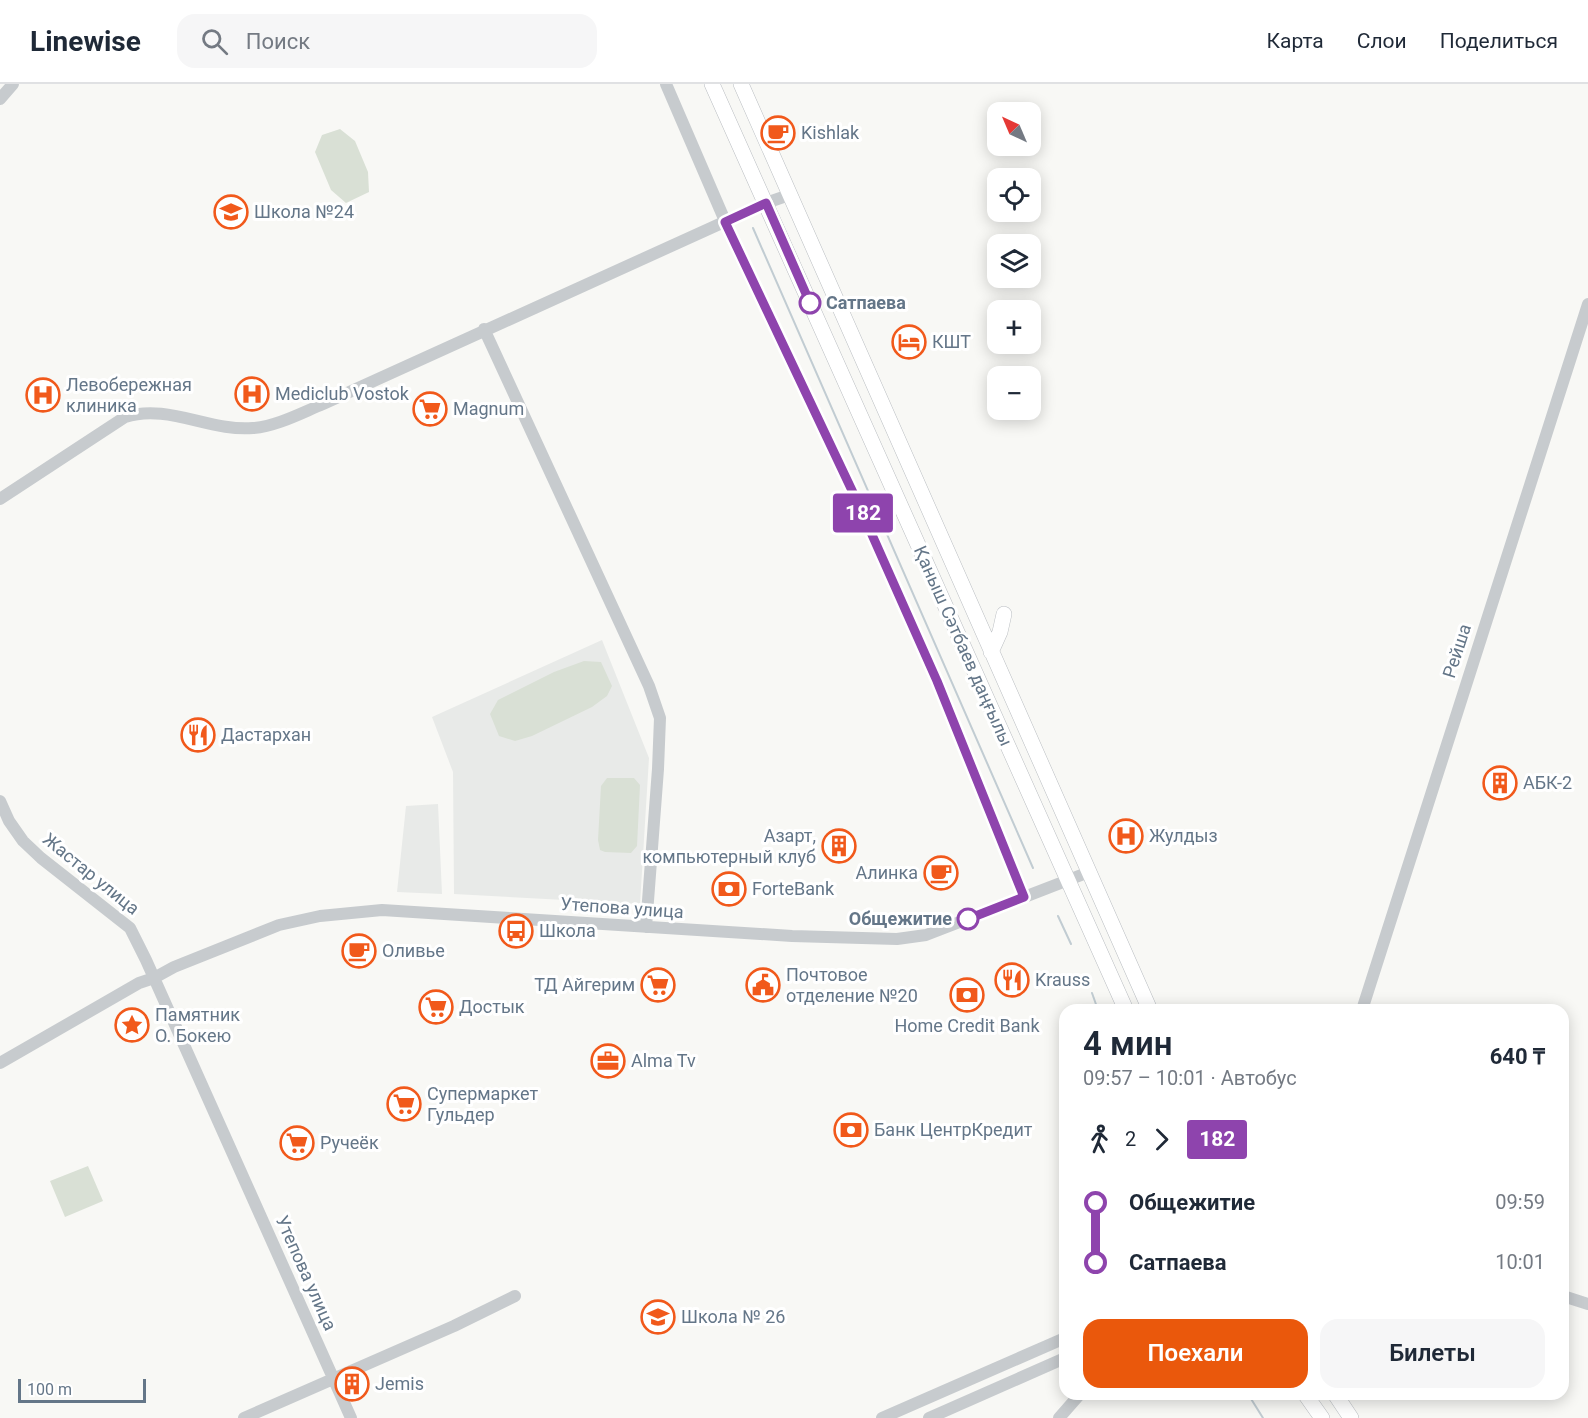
<!DOCTYPE html>
<html lang="ru">
<head>
<meta charset="utf-8">
<style>
  :root { --surface:#fff; --page:#f6f6f7; --text:#1f2937; --muted:#747a83; --line:#e0e1e3; --accent:#ea580c }
  body { margin:0; font-family:Roboto,sans-serif; background:var(--page); color:var(--text); height:100vh; display:flex; flex-direction:column; font-size:22px; white-space:nowrap }
  * { box-sizing:border-box; margin:0 }
  p { font-size:20px; color:var(--muted) }
  .icon { flex:none; width:33px; height:33px; fill:none; stroke:currentColor; stroke-width:2; stroke-linecap:round; stroke-linejoin:round }
  .map { position:relative; flex:1; overflow:hidden }
  .panel { position:absolute; left:1059px; top:920px; width:510px; height:396px; display:flex; flex-direction:column; background:var(--surface); border-radius:18px; box-shadow:0 3px 15px #0003 }
  .panel>* { flex:none }
  .badge { padding:0 12px; border-radius:4px; font-size:21px; line-height:39px }
  .needle { width:39px; rotate:316deg }
  .tools { position:absolute; left:987px; top:18px; display:grid; gap:12px }
  .tools a { display:grid; place-items:center; width:54px; height:54px; border-radius:12px; background:var(--surface); box-shadow:0 3px 15px #0003; font-size:30px }
  .scale { position:absolute; left:18px; bottom:15px; width:128px; box-sizing:border-box; padding-left:6px; border:3px solid #647688; border-top:0; font-size:16px; line-height:21px; white-space:nowrap; color:#647688; -webkit-text-stroke:4px #fff; paint-order:stroke }
  .map>.badge { position:absolute; translate:-50% -50%; box-shadow:0 0 0 3px #fff }
  .legs { display:flex; align-items:center; gap:9px; height:66px; padding:0 24px; font-size:20px }
  .legs p { margin-inline-start:auto }
  .summary { display:flex; align-items:center; justify-content:space-between; height:102px; padding:0 24px }
  h1 { font-size:33px; font-weight:600; line-height:45px }
  .action { display:flex; gap:12px; margin-top:auto; padding:12px 24px }
  .action a { flex:1; height:69px; border-radius:18px; background:var(--accent); color:#fff; font-size:24px; font-weight:600; line-height:69px; text-align:center }
  .action a+a { background:var(--page); color:var(--text) }
  ul { padding:0 24px; list-style:none }
  li { display:flex; align-items:center; gap:21px; height:60px; font-size:22px }
  li i { display:grid; place-items:center; width:9px; height:100%; margin:0 8px; background:currentColor }
  li i::after { content:''; width:15px; height:15px; margin:-8px; border:4px solid; border-radius:50%; background:var(--surface) }
  li p { margin-inline-start:auto }
  li:first-child i { background:linear-gradient(#0000 50%,currentColor 0) }
  li:last-child i { background:linear-gradient(currentColor 50%,#0000 0) }
  header { display:flex; align-items:center; gap:36px; box-sizing:border-box; height:84px; padding:0 30px; background:var(--surface); border-bottom:2px solid var(--line) }
  header strong { font-size:28px }
  nav { display:flex; gap:33px; margin-inline-start:auto; font-size:21px }
  .search { width:420px; height:54px; background:var(--page); display:flex; align-items:center; gap:15px; box-sizing:border-box; padding:0 21px; border-radius:18px; color:var(--muted); font-size:22px }
  .map>svg:first-child { display:block }
  .built { fill:#e8eae8 }
  .green { fill:#d9e0d5 }
  .lines { fill:none; stroke-linecap:round; stroke-linejoin:round }
  .stream { stroke:#c1ccd2; stroke-width:2 }
  .major-casing { stroke:#babec2; stroke-width:16 }
  .minor { stroke:#c7cbce; stroke-width:12 }
  .major { stroke:#fff; stroke-width:15 }
  .line-1-casing { stroke:#fff; stroke-width:14 }
  .line-1 { stroke:#8e44ad; stroke-width:9 }
  .stop-1-dot { fill:#fff; stroke:#8e44ad; stroke-width:3 }
  .labels { text-anchor:middle; stroke-width:6; stroke-linejoin:round; paint-order:stroke }
  .poi-label { font-size:18px; fill:#647688; stroke:#fff; text-anchor:start }
  .stop-label { font-size:18px; font-weight:bold; fill:#647688; stroke:#fff; text-anchor:start }
  .street-label { font-size:18px; fill:#647688; stroke:#fff }
</style>
</head>
<body>
<header>
<strong>Linewise</strong>
<div class="search"><svg class="icon" aria-label="search" viewBox="0 0 24 24"><circle cx="10" cy="10" r="6"/><path d="M15 15l6 6"/></svg>Поиск</div>
<nav><a>Карта</a><a>Слои</a><a>Поделиться</a></nav>
</header>
<div class="map">
<svg width="1588" height="1334" viewBox="0 0 1588 1334">
  <rect width="100%" height="100%" fill="#f8f8f5"/>
  <path class="built" d="M602 556 649 674 640 820 454 810 453 688 432 633Z
    M438 720 442 810 397 808 406 722Z"/>
  <path class="green" d="M340 45 355 57 368 88 369 108 346 119 331 106 315 68 322 51Z
    M584 577 601 578 612 602 607 612 592 623 532 652 515 657 499 652 490 630 498 616 554 588Z
    M607 694H634L640 701 637 762 631 769 605 768 600 766 598 756 601 702Z
    M88 1082 103 1117 65 1133 50 1097Z"/>
  <g class="lines">
    <path class="stream" d="M753 144 1033 784
      M1058 832 1071 860
      M1092 909 1098 926
      M1248 1310 1263 1334"/>
    <defs>
      <path id="major" d="M712 0 1126 926
        M741 0 1150 926
        M991 568 1000 548 1004 530
        M1305 1310 1322 1334
        M1335 1310 1351 1334"/>
    </defs>
    <use href="#major" class="major-casing"/>
    <path class="minor" d="M666 0 738 167 857 417 937 597 1024 813
      M0 15 13 0
      M484 245 649 602 660 634 658 685 646 843
      M0 415 125 333C167 319 211 348 253 344 277 342 301 329 323 320L766 119 789 111
      M0 717 9 737 23 757 41 774 130 844 146 876 351 1334
      M1362 926 1588 220
      M0 979 139 899 154 894 174 883 279 841 320 832 382 826 792 852 897 855 926 851 1089 788
      M1563 1212 1588 1220
      M244 1334 454 1242 515 1212
      M882 1334 1065 1254
      M929 1334 1065 1274
      M1059 1334 1080 1310"/>
    <use href="#major" class="major"/>
  </g>
  <g class="lines">
    <defs>
      <path id="line-1" d="M810 219 766 119 725 138 857 417 937 597 1024 813 968 835"/>
    </defs>
    <use href="#line-1" class="line-1-casing"/>
    <use href="#line-1" class="line-1"/>
  </g>
  <defs>
    <symbol id="cafe-ring" viewBox="-11 -11 22 22"><circle r="9.5" fill="#fff" stroke="#f1591b" stroke-width="1.5"/><path d="M-5.5-4.5H6V0H3Q3 3.5 0 3.5H-2.5Q-5.5 3.5-5.5 0ZM3-3.2v2h1.7v-2ZM-6 4.5H4V6H-6Z" fill="#f1591b"/></symbol>
    <symbol id="school-ring" viewBox="-11 -11 22 22"><circle r="9.5" fill="#fff" stroke="#f1591b" stroke-width="1.5"/><path d="M0-5L7-2L0 1L-7-2ZM-4 1L0 2.5L4 1V4Q0 6-4 4Z" fill="#f1591b"/></symbol>
    <symbol id="hotel-ring" viewBox="-11 -11 22 22"><circle r="9.5" fill="#fff" stroke="#f1591b" stroke-width="1.5"/><path d="M-6-4.5h1.5V1H6V5H4.5V3h-9V5H-6ZM-4 0a1.8 1.8 0 1 1 3.6 0ZM.5 0V-2.5h3Q6-2.5 6 0Z" fill="#f1591b"/></symbol>
    <symbol id="hospital-ring" viewBox="-11 -11 22 22"><circle r="9.5" fill="#fff" stroke="#f1591b" stroke-width="1.5"/><path d="M-5-5h3v3.5h4V-5h3V5h-3V1.5h-4V5h-3Z" fill="#f1591b"/></symbol>
    <symbol id="supermarket-ring" viewBox="-11 -11 22 22"><circle r="9.5" fill="#fff" stroke="#f1591b" stroke-width="1.5"/><path d="M-6-5.5h2.5l.6 2H6L4.5 2H-2.5L-4.4-4H-6ZM-1.5 3.2a1.3 1.3 0 1 0 .1 0ZM3 3.2a1.3 1.3 0 1 0 .1 0Z" fill="#f1591b"/></symbol>
    <symbol id="restaurant-ring" viewBox="-11 -11 22 22"><circle r="9.5" fill="#fff" stroke="#f1591b" stroke-width="1.5"/><path d="M-5-6h1v4h1v-4h1v4h1v-4h1v5L-1.5 .5V6h-2V.5L-5-1ZM5-6V6H3V1.5H1.5Q1.5-4 5-6Z" fill="#f1591b"/></symbol>
    <symbol id="building-ring" viewBox="-11 -11 22 22"><circle r="9.5" fill="#fff" stroke="#f1591b" stroke-width="1.5"/><path d="M-4-6H4V6H1V3H-1V6H-4ZM-2.5-4.3h1.7v1.8h-1.7ZM.8-4.3h1.7v1.8H.8ZM-2.5-1h1.7V.8h-1.7ZM.8-1h1.7V.8H.8Z" fill="#f1591b"/></symbol>
    <symbol id="bank-ring" viewBox="-11 -11 22 22"><circle r="9.5" fill="#fff" stroke="#f1591b" stroke-width="1.5"/><path d="M-6-4H6V4H-6ZM0-2.3a2.3 2.3 0 1 0 0 4.6a2.3 2.3 0 1 0 0-4.6Z" fill="#f1591b"/></symbol>
    <symbol id="bus-ring" viewBox="-11 -11 22 22"><circle r="9.5" fill="#fff" stroke="#f1591b" stroke-width="1.5"/><path d="M-5-6H5V4H4V6H2V4H-2V6H-4V4H-5ZM-3.5-4V0h7V-4ZM-3.5 1.2v1.5H-2V1.2ZM2 1.2v1.5H3.5V1.2Z" fill="#f1591b"/></symbol>
    <symbol id="civic-ring" viewBox="-11 -11 22 22"><circle r="9.5" fill="#fff" stroke="#f1591b" stroke-width="1.5"/><path d="M-.6-6.5H3V-4.5H.6V-3L4-1V1h2V6H-6V1h2V-1L-.6-3ZM-1.2 2.5V6h2.4V2.5Z" fill="#f1591b"/></symbol>
    <symbol id="sight-ring" viewBox="-11 -11 22 22"><circle r="9.5" fill="#fff" stroke="#f1591b" stroke-width="1.5"/><path d="M0-6L1.8-2.2L6-1.7L2.9 1.2L3.7 5.4L0 3.3L-3.7 5.4L-2.9 1.2L-6-1.7L-1.8-2.2Z" fill="#f1591b"/></symbol>
    <symbol id="office-ring" viewBox="-11 -11 22 22"><circle r="9.5" fill="#fff" stroke="#f1591b" stroke-width="1.5"/><path d="M-6-3h4V-5.5h4V-3h4V5H-6ZM-1-4.5V-3h2v-1.5ZM-6 0V1H6V0Z" fill="#f1591b"/></symbol>
  </defs>
  <g fill-rule="evenodd">
    <use href="#cafe-ring" x="759" y="30" width="38" height="38"/>
    <use href="#school-ring" x="212" y="109" width="38" height="38"/>
    <use href="#hotel-ring" x="890" y="239" width="38" height="38"/>
    <use href="#hospital-ring" x="233" y="291" width="38" height="38"/>
    <use href="#hospital-ring" x="24" y="292" width="38" height="38"/>
    <use href="#supermarket-ring" x="411" y="306" width="38" height="38"/>
    <use href="#restaurant-ring" x="179" y="632" width="38" height="38"/>
    <use href="#building-ring" x="1481" y="680" width="38" height="38"/>
    <use href="#hospital-ring" x="1107" y="733" width="38" height="38"/>
    <use href="#building-ring" x="820" y="743" width="38" height="38"/>
    <use href="#cafe-ring" x="922" y="770" width="38" height="38"/>
    <use href="#bank-ring" x="710" y="786" width="38" height="38"/>
    <use href="#bus-ring" x="497" y="828" width="38" height="38"/>
    <use href="#cafe-ring" x="340" y="848" width="38" height="38"/>
    <use href="#restaurant-ring" x="993" y="877" width="38" height="38"/>
    <use href="#supermarket-ring" x="639" y="882" width="38" height="38"/>
    <use href="#civic-ring" x="744" y="882" width="38" height="38"/>
    <use href="#bank-ring" x="948" y="892" width="38" height="38"/>
    <use href="#supermarket-ring" x="417" y="904" width="38" height="38"/>
    <use href="#sight-ring" x="113" y="922" width="38" height="38"/>
    <use href="#office-ring" x="589" y="958" width="38" height="38"/>
    <use href="#supermarket-ring" x="385" y="1001" width="38" height="38"/>
    <use href="#bank-ring" x="832" y="1027" width="38" height="38"/>
    <use href="#supermarket-ring" x="278" y="1040" width="38" height="38"/>
    <use href="#school-ring" x="639" y="1214" width="38" height="38"/>
    <use href="#building-ring" x="333" y="1281" width="38" height="38"/>
  </g>
  <g class="stop-1-dot">
    <circle cx="810" cy="219" r="10"/>
    <circle cx="968" cy="835" r="10"/>
  </g>
  <g class="labels">
    <g class="poi-label">
      <text x="801" y="55">Kishlak</text>
      <text x="254" y="134">Школа №24</text>
      <text x="932" y="264">КШТ</text>
      <text x="66" y="307">Левобережная<tspan x="66" dy="21">клиника</tspan></text>
      <text x="275" y="316">Mediclub Vostok</text>
      <text x="453" y="331">Magnum</text>
      <text x="221" y="657">Дастархан</text>
      <text x="1523" y="705">АБК-2</text>
      <text x="816" y="758" text-anchor="end">Азарт,<tspan x="816" dy="21">компьютерный клуб</tspan></text>
      <text x="1149" y="758">Жулдыз</text>
      <text x="918" y="795" text-anchor="end">Алинка</text>
      <text x="752" y="811">ForteBank</text>
      <text x="539" y="853">Школа</text>
      <text x="382" y="873">Оливье</text>
      <text x="786" y="897">Почтовое<tspan x="786" dy="21">отделение №20</tspan></text>
      <text x="1035" y="902">Krauss</text>
      <text x="635" y="907" text-anchor="end">ТД Айгерим</text>
      <text x="459" y="929">Достык</text>
      <text x="155" y="937">Памятник<tspan x="155" dy="21">О. Бокею</tspan></text>
      <text x="967" y="948" text-anchor="middle">Home Credit Bank</text>
      <text x="631" y="983">Alma Tv</text>
      <text x="427" y="1016">Супермаркет<tspan x="427" dy="21">Гульдер</tspan></text>
      <text x="874" y="1052">Банк ЦентрКредит</text>
      <text x="320" y="1065">Ручеёк</text>
      <text x="681" y="1239">Школа № 26</text>
      <text x="375" y="1306">Jemis</text>
    </g>
    <g class="stop-label">
      <text x="826" y="225">Сатпаева</text>
      <text x="952" y="841" text-anchor="end">Общежитие</text>
    </g>
    <g class="street-label">
      <text transform="translate(963 562) rotate(66)" y="6">Қаныш Сәтбаев даңғылы</text>
      <text transform="translate(1457 567) rotate(-72)" y="6">Рейша</text>
      <text transform="translate(91 790) rotate(39)" y="6">Жастар улица</text>
      <text transform="translate(622 824) rotate(4)" y="6">Утепова улица</text>
      <text transform="translate(306 1189) rotate(66)" y="6">Утепова улица</text>
    </g>
  </g>
</svg>
<div class="tools">
<a><svg class="needle" viewBox="-14 -14 28 28"><path d="M0-13l5 13h-10z" fill="#e53935"/><path d="M0 13l5-13h-10z" fill="#747a83"/></svg></a>
<a><svg class="icon" aria-label="locate" viewBox="0 0 24 24"><circle cx="12" cy="12" r="6"/><path d="M12 2v4M12 18v4M2 12h4M18 12h4"/></svg></a>
<a><svg class="icon" aria-label="layers" viewBox="0 0 24 24"><path d="M12 4l9 5-9 5-9-5zM3 14l9 5 9-5"/></svg></a>
<a>+</a>
<a>−</a>
</div>
<div class="scale">100 m</div>
<b class="badge" style="left:863px;top:429px;background:#8e44ad;color:#fff">182</b>
<section class="panel">
<div class="summary"><div><h1>4 мин</h1><p>09:57 – 10:01 · Автобус</p></div><b>640 ₸</b></div>
<div class="legs"><svg class="icon" aria-label="walk" viewBox="0 0 24 24"><circle cx="13" cy="4" r="2"/><path d="M13 8l-2 6 4 7M11 14l-3 7M7 12l3-4h3l4 4"/></svg>2<svg class="icon" aria-label="forward" viewBox="0 0 24 24"><path d="M9 5l7 7-7 7"/></svg><b class="badge" style="background:#8e44ad;color:#fff">182</b></div>
<ul>
<li><i style="color:#8e44ad"></i><b>Общежитие</b><p>09:59</p></li>
<li><i style="color:#8e44ad"></i><b>Сатпаева</b><p>10:01</p></li>
</ul>
<div class="action"><a>Поехали</a><a>Билеты</a></div>
</section>
</div>
</body>
</html>
